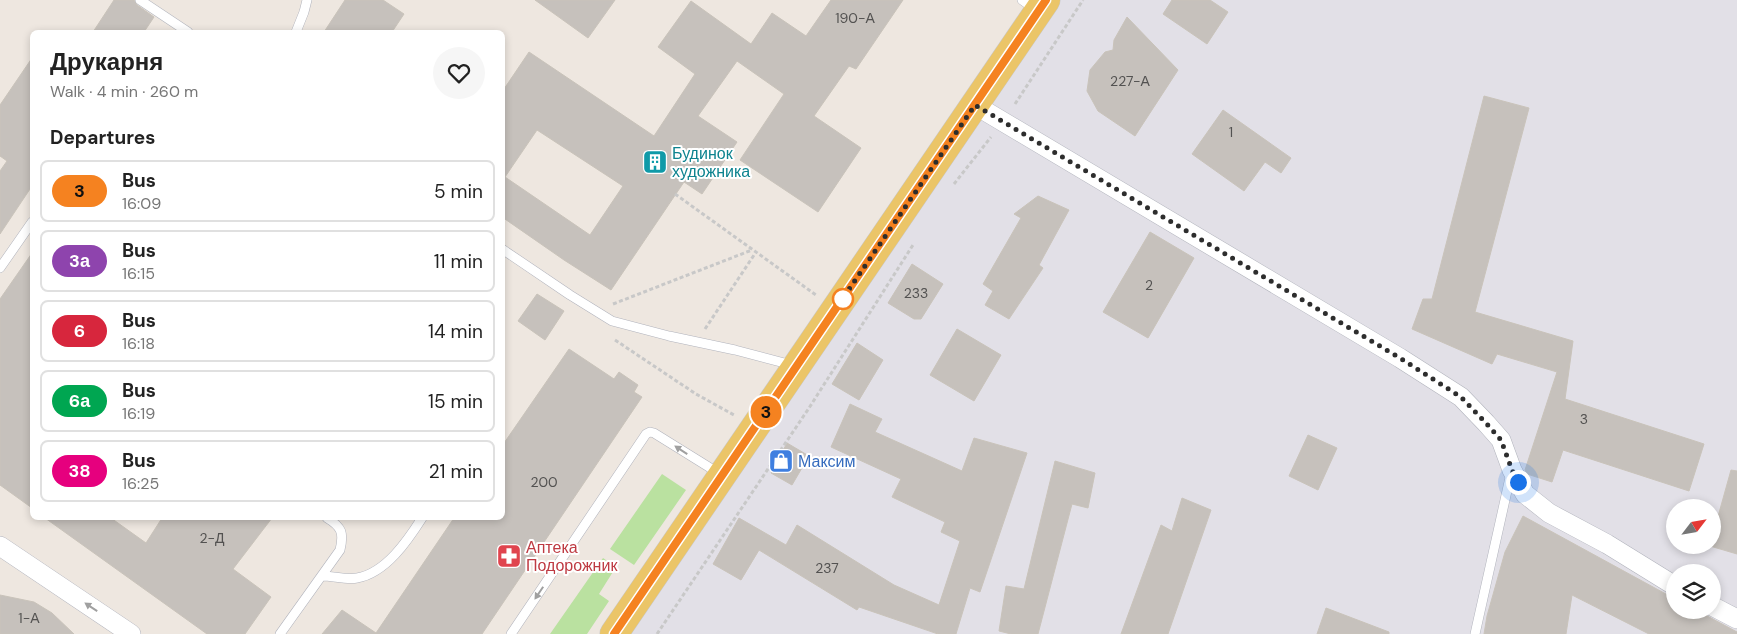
<!DOCTYPE html>
<html lang="en">
<head>
<meta charset="utf-8">
<style>
  :root { --surface:#fff; --page:#f6f6f6; --text:#222; --muted:#767676; --line:#e0e0e0 }
  body { margin:0; font-family:"DM Sans",sans-serif; background:var(--page); color:var(--text); height:100vh; display:flex; flex-direction:column; font-size:19px; white-space:nowrap }
  * { box-sizing:border-box; margin:0 }
  p { font-size:16px; color:var(--muted) }
  .icon { flex:none; width:28px; height:28px; fill:none; stroke:currentColor; stroke-width:2; stroke-linecap:round; stroke-linejoin:round }
  .map { position:relative; flex:1; overflow:hidden }
  .panel { position:absolute; left:30px; top:30px; width:475px; height:490px; display:flex; flex-direction:column; background:var(--surface); border-radius:8px; box-shadow:0 2px 8px #0003 }
  .panel>* { flex:none }
  .badge { padding:0 10px; border-radius:16px; font-size:18px; line-height:32px }
  .needle { width:32px; rotate:59deg }
  .tools { position:absolute; left:1666px; top:499px; display:grid; gap:10px }
  .tools a { display:grid; place-items:center; width:55px; height:55px; border-radius:50%; background:var(--surface); box-shadow:0 2px 8px #0003; font-size:25px }
  .you { position:absolute; width:25px; height:25px; margin:-12px; border:4px solid #fff; border-radius:50%; background:#1a73e8; box-shadow:0 0 0 8px #1a73e833 }
  .map>.badge { position:absolute; translate:-50% -50%; box-shadow:0 0 0 2px #fff }
  h2 { padding:0 20px; font-size:19px; line-height:45px }
  .round { display:grid; place-items:center; flex:none; width:52px; height:52px; border-radius:26px; background:var(--page) }
  .overview { display:flex; align-items:center; justify-content:space-between; height:85px; padding:0 20px }
  h1 { font-size:24px; font-weight:700; line-height:38px }
  ul { padding:0; list-style:none }
  li { display:flex; align-items:center; gap:15px; height:62px; margin:0 10px 8px; padding:0 10px; border:2px solid var(--line); border-radius:8px }
  li div { flex:1 }
  li b { display:block; font-size:19px }
  li em { font-style:normal }
  li .badge { min-width:55px; font-weight:700; text-align:center }
  .map>svg:first-child { display:block }
  .industrial { fill:#e2e0e7; fill-rule:evenodd }
  .green { fill:#bae1a0 }
  .building { fill:#c6c1bc; stroke:#c9c3ba; fill-rule:evenodd }
  .lines { fill:none; stroke-linecap:round; stroke-linejoin:round }
  .service-casing { stroke:#b1b3bc; stroke-width:10 }
  .minor-casing { stroke:#b1b3bc; stroke-width:20 }
  .primary-casing { stroke:#c8c8c8; stroke-width:29 }
  .path { stroke:#c8c8c8; stroke-width:3; stroke-dasharray:4 2.5; stroke-linecap:butt }
  .service { stroke:#fff; stroke-width:9 }
  .minor { stroke:#fff; stroke-width:19 }
  .primary { stroke:#ebc568; stroke-width:28 }
  .oneway { fill:#a0a0a0 }
  .line-casing { stroke:#fff; stroke-width:11 }
  .line { stroke:#f58220; stroke-width:8 }
  .walk { stroke:#2d2d2d; stroke-width:5; stroke-dasharray:0 9 }
  .stop-dot { fill:#fff; stroke:#f58220; stroke-width:2.5 }
  .labels { text-anchor:middle; stroke-width:4; stroke-linejoin:round; paint-order:stroke }
  .number-label { font-size:14px; fill:#535251 }
  .culture-label { font-size:16px; fill:#0d838f; stroke:#fff; text-anchor:start }
  .shop-label { font-size:16px; fill:#366cbe; stroke:#fff; text-anchor:start }
  .health-label { font-size:16px; fill:#be3a42; stroke:#fff; text-anchor:start }
</style>
</head>
<body>
<div class="map">
<svg width="1737" height="634" viewBox="0 0 1737 634">
  <rect width="100%" height="100%" fill="#eee7e0"/>
  <path class="industrial" d="M1053 0H1737V634H621ZM1675 508H1712V545H1675ZM1675 572H1712V610H1675Z"/>
  <path class="green" d="M662 474 686 490 634 565 610 549Z
    M603 558 616 567 599 594 609 601 587 634H550Z"/>
  <path class="building" d="M114 0H134L137 5 154 17 144 32H93Z
    M345 0H383L404 14 392 32H324Z
    M535 0H615L588 38Z
    M831 0H903L856 69 849 66 814 116 861 148 818 212 740 160 784 94 737 61 698 116 737 142 702 194 684 182 611 290 564 260 502 217V92L529 52 654 136 695 74 658 47 691 1 751 44 772 13 806 36ZM537 130 623 186 590 235 505 177Z
    M1172 0H1210L1228 12 1207 44 1163 14Z
    M1127 17 1178 70 1135 136 1098 111 1087 91 1090 70 1105 52 1113 50 1114 40Z
    M32 58V186L0 234V171L7 161 0 156V105Z
    M1484 96 1529 108 1475 312 1573 341 1565 399 1704 444 1689 491 1563 450 1552 482 1527 474 1525 470 1557 372 1497 354 1492 364 1412 329 1423 299H1432Z
    M1223 110 1291 158 1281 173 1265 162 1244 191 1192 154Z
    M1038 196 1069 210 1039 265 1043 268 1009 319 985 305 993 291 983 284 1021 218 1014 214Z
    M1150 232 1194 258 1148 338 1103 312Z
    M32 253V508L0 485V299Z
    M912 264 943 284 921 319H914L888 303Z
    M537 294 564 311 545 340 518 321Z
    M957 329 1001 355 974 401 930 375Z
    M857 343 883 360 859 400 832 384Z
    M569 349 614 379 619 372 638 385 634 392 642 397 482 634H322L342 610 376 633 454 518H502V446Z
    M850 404 882 419 875 432 962 471 974 438 1027 453 980 592 970 588 956 634H938L859 607 857 610 759 550 741 580 713 564 739 518 786 545 797 525 894 585 939 605 960 541 941 532 945 522 892 497 901 479 831 447Z
    M1308 435 1337 448 1318 490 1289 476Z
    M787 443 809 456 792 485 771 473Z
    M1055 461 1095 473 1088 508 1072 504 1038 634H1011L999 631 1006 586 1024 589Z
    M1731 470 1737 471V554L1710 546 1712 545V538Z
    M1182 498 1211 510 1168 634H1121L1161 525 1172 531Z
    M1523 516 1675 599V610H1696L1737 632V634H1649L1572 595 1566 634H1484L1487 616 1505 552Z
    M45 518H111L146 543 162 518H272L233 569 271 597 245 634H207Z
    M0 595 34 602 52 613 74 634H0Z
    M1326 608 1389 632V634H1317Z"/>
  <g class="lines">
    <defs>
      <path id="service" d="M140 0 188 32
        M1022 0 1036 10
        M296 32 304 12 307 0
        M502 249 570 295 612 321 669 336 735 350 792 365
        M0 268 32 222
        M322 576C333 576 347 580 357 578 386 573 408 540 422 518
        M280 634 340 550C344 533 342 527 327 518
        M511 634 646 434 650 432 654 433 720 474
        M1475 634 1511 473"/>
      <path id="minor" d="M975 105 1400 358 1461 397 1486 423 1501 440 1512 470 1525 494 1549 513 1607 544 1675 586
        M0 546 131 634
        M1712 606 1737 619"/>
      <path id="primary" d="M614 634 1046 0"/>
    </defs>
    <use href="#service" class="service-casing"/>
    <use href="#minor" class="minor-casing"/>
    <use href="#primary" class="primary-casing"/>
    <path class="path" d="M1015 104 1083 0
      M954 184 991 137
      M675 194 816 295
      M613 304 752 250
      M705 329 756 252
      M615 340 696 394 734 415
      M657 634 809 408 913 245"/>
    <use href="#service" class="service"/>
    <use href="#minor" class="minor"/>
    <use href="#primary" class="primary"/>
  </g>
  <defs><path id="oneway-solid" d="M-6-.8H1V-3.2L6.5 0L1 3.2V.8H-6Z" transform="scale(1.25)"/></defs>
  <g class="oneway">
    <use href="#oneway-solid" transform="translate(681 450) rotate(-147)"/>
    <use href="#oneway-solid" transform="translate(539 593) rotate(124)"/>
    <use href="#oneway-solid" transform="translate(91 607) rotate(-146)"/>
  </g>
  <g class="lines">
    <defs>
      <path id="line" d="M614 634 1046 0"/>
    </defs>
    <use href="#line" class="line-casing"/>
    <use href="#line" class="line"/>
    <path class="walk" d="M843 299 841 301 975 105 1400 358 1461 397 1486 423 1501 440 1512 470 1518 482"/>
  </g>
  <defs>
    <symbol id="building-square" viewBox="-11 -11 22 22"><rect x="-9" y="-9" width="18" height="18" rx="4" fill="#0f9aa8" stroke="#fff"/><path d="M-4-6H4V6H1V3H-1V6H-4ZM-2.5-4.3h1.7v1.8h-1.7ZM.8-4.3h1.7v1.8H.8ZM-2.5-1h1.7V.8h-1.7ZM.8-1h1.7V.8H.8Z" fill="#fff"/></symbol>
    <symbol id="shop-square" viewBox="-11 -11 22 22"><rect x="-9" y="-9" width="18" height="18" rx="4" fill="#3f7fe0" stroke="#fff"/><path d="M-5-2.5h2.3a2.7 3.5 0 0 1 5.4 0H5L5.5 6h-11ZM-1.5-2.5h3a1.5 2.3 0 0 0-3 0Z" fill="#fff"/></symbol>
    <symbol id="pharmacy-square" viewBox="-11 -11 22 22"><rect x="-9" y="-9" width="18" height="18" rx="4" fill="#e0444e" stroke="#fff"/><path d="M-2-6h4v4h4v4h-4v4h-4v-4h-4v-4h4Z" fill="#fff"/></symbol>
  </defs>
  <g fill-rule="evenodd">
    <use href="#building-square" x="641" y="148" width="28" height="28"/>
    <use href="#shop-square" x="767" y="447" width="28" height="28"/>
    <use href="#pharmacy-square" x="495" y="542" width="28" height="28"/>
  </g>
  <circle class="stop-dot" cx="843" cy="299" r="10"/>
  <g class="labels">
    <g class="number-label">
      <text x="855" y="23">190-А</text>
      <text x="1130" y="86">227-А</text>
      <text x="1231" y="137">1</text>
      <text x="1149" y="290">2</text>
      <text x="916" y="298">233</text>
      <text x="1584" y="424">3</text>
      <text x="544" y="487">200</text>
      <text x="212" y="543">2-Д</text>
      <text x="827" y="573">237</text>
      <text x="29" y="623">1-А</text>
    </g>
    <g class="culture-label">
      <text x="672" y="159">Будинок<tspan x="672" dy="18">художника</tspan></text>
    </g>
    <g class="shop-label">
      <text x="798" y="467">Максим</text>
    </g>
    <g class="health-label">
      <text x="526" y="553">Аптека<tspan x="526" dy="18">Подорожник</tspan></text>
    </g>
  </g>
</svg>
<div class="tools">
<a><svg class="needle" viewBox="-14 -14 28 28"><path d="M0-13l5 13h-10z" fill="#e53935"/><path d="M0 13l5-13h-10z" fill="#767676"/></svg></a>
<a><svg class="icon" aria-label="layers" viewBox="0 0 24 24"><path d="M12 4l9 5-9 5-9-5zM3 14l9 5 9-5"/></svg></a>
</div>
<div class="you" style="left:1518px;top:482px"></div>
<b class="badge" style="left:766px;top:412px;background:#f58220;color:#111">3</b>
<section class="panel">
<div class="overview"><div><h1>Друкарня</h1><p>Walk · 4 min · 260 m</p></div><a class="round"><svg class="icon" aria-label="heart" viewBox="0 0 24 24"><path d="M12 20l-8-8c-3-5 5-10 8-4 3-6 11-1 8 4z"/></svg></a></div>
<h2>Departures</h2>
<ul>
<li><span class="badge" style="background:#f58220;color:#111">3</span><div><b>Bus</b><p>16:09</p></div><em>5 min</em></li>
<li><span class="badge" style="background:#8e44ad;color:#fff">3а</span><div><b>Bus</b><p>16:15</p></div><em>11 min</em></li>
<li><span class="badge" style="background:#d7263d;color:#fff">6</span><div><b>Bus</b><p>16:18</p></div><em>14 min</em></li>
<li><span class="badge" style="background:#00a651;color:#fff">6а</span><div><b>Bus</b><p>16:19</p></div><em>15 min</em></li>
<li><span class="badge" style="background:#e6007e;color:#fff">38</span><div><b>Bus</b><p>16:25</p></div><em>21 min</em></li>
</ul>
</section>
</div>
</body>
</html>
